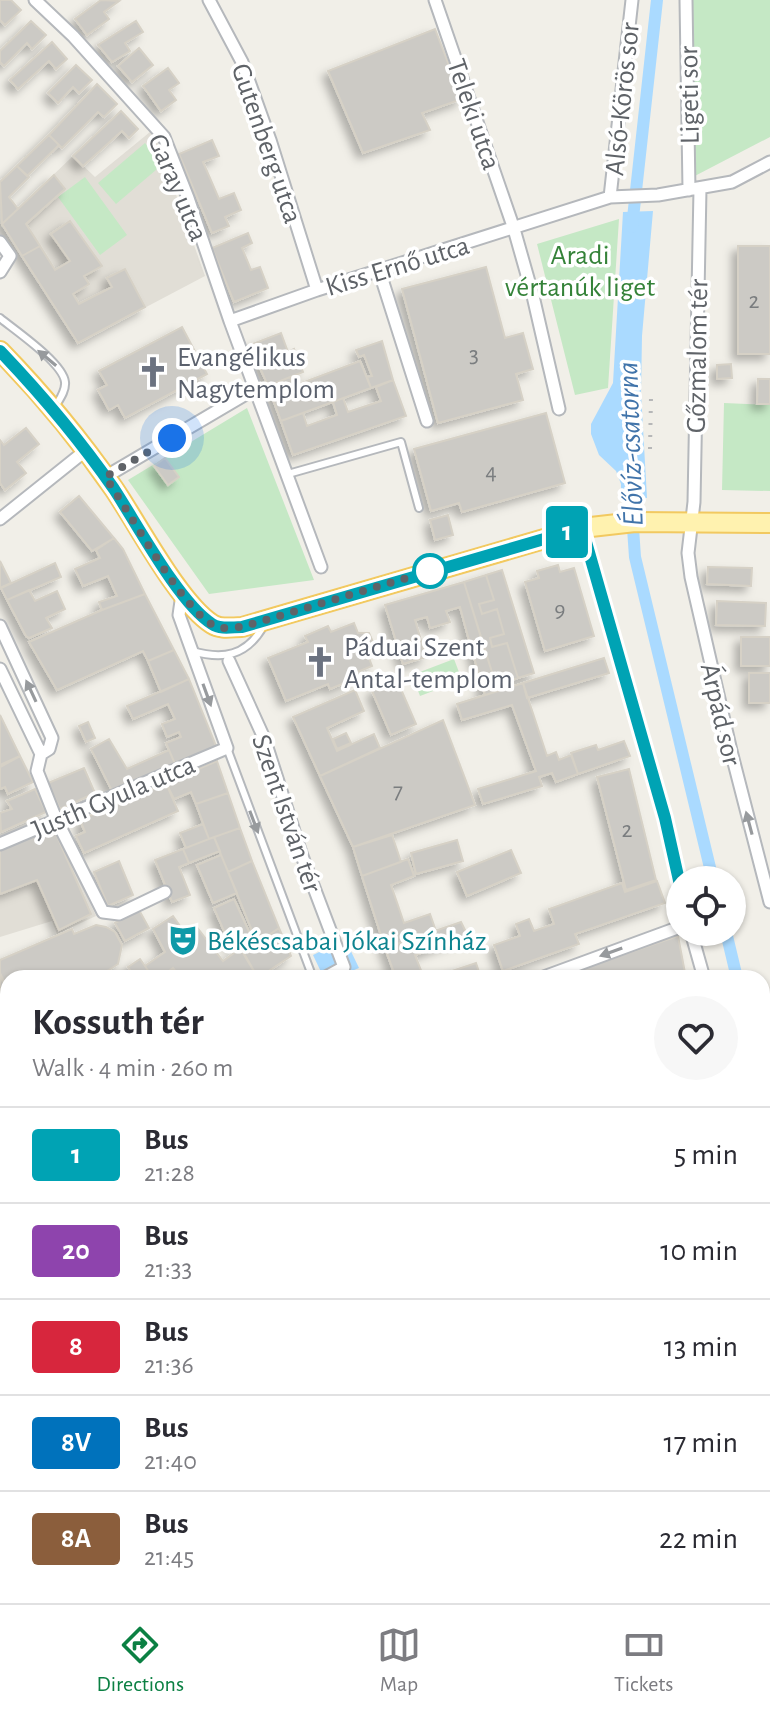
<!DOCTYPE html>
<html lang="en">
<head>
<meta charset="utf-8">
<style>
  :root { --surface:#fff; --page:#f7f7f7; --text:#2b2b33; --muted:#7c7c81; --line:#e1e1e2; --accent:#0b8043 }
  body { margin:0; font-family:"Alegreya Sans",sans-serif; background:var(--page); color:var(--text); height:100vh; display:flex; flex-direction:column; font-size:30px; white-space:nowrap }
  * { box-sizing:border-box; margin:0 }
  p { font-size:26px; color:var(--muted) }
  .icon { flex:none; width:44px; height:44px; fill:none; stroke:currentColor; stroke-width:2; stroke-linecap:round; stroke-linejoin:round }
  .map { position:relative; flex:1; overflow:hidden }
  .panel { position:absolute; left:0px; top:970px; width:770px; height:634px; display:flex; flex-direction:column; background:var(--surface); border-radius:24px 24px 0 0; box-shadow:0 2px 6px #0004 }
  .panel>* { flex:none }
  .badge { padding:0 16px; border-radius:6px; font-size:28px; line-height:52px }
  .buttons { position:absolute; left:666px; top:866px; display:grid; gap:16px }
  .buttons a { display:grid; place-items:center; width:80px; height:80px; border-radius:50%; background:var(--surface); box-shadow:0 2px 6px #0004; font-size:40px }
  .you { position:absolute; width:40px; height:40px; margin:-20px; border:6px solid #fff; border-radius:50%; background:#1a73e8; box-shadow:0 0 0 12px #1a73e833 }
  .map>.badge { position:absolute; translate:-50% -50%; box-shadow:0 0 0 4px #fff }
  .round { display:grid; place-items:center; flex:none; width:84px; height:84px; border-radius:42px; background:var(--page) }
  .summary { display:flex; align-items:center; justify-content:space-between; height:136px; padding:0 32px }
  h1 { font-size:38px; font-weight:700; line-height:60px }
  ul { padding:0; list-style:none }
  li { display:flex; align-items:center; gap:24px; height:96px; padding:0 32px; border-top:2px solid var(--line) }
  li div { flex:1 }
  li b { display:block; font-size:30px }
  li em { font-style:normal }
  li .badge { min-width:88px; font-weight:700; text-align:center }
  .dock { display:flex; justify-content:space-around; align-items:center; height:112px; border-top:2px solid var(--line); background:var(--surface); font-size:22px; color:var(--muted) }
  .dock a { display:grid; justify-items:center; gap:4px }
  .dock .on { color:var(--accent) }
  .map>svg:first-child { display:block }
  .education { fill:#e1ded6 }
  .green { fill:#c5e8c5 }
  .water { fill:#aadaff }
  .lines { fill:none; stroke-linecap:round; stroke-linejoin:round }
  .canal { stroke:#aadaff; stroke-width:12 }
  .building { fill:#cccac5; stroke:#d6d1c6; stroke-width:2; filter:url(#shadow) }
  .lane-casing { stroke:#b5b8bc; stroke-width:10 }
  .street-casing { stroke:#b5b8bc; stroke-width:15 }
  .primary-casing { stroke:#f2c960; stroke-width:22 }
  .lane { stroke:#fff; stroke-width:6 }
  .street { stroke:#fff; stroke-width:11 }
  .primary { stroke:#fff2af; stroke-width:18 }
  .rail { stroke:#b6b7b8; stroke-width:4; stroke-dasharray:2 10; stroke-linecap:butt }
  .oneway { fill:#979a9d }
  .line-casing { stroke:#fff; stroke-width:18 }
  .line { stroke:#00a3b4; stroke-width:12 }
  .walk { stroke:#5f6368; stroke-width:8; stroke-dasharray:0 14.4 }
  .stop-dot { fill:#fff; stroke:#00a3b4; stroke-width:4 }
  .labels { text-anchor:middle; stroke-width:7; stroke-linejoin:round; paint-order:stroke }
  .number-label { font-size:24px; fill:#7a7d7f }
  .street-label { font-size:28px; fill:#5f6368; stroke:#fff }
  .park-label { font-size:28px; fill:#348238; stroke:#fff }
  .worship-label { font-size:28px; fill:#5b616d; stroke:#fff; text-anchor:start }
  .culture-label { font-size:28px; fill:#0d838f; stroke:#fff; text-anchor:start }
  .water-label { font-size:30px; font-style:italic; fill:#4174aa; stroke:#fff }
</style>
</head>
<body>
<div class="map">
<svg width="770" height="1603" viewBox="0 0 770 1603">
  <defs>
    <filter id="shadow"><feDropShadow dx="-5.5" dy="5.5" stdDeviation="4" flood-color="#0004"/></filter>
  </defs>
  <rect width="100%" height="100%" fill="#f1efe8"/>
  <path class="education" d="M150 132 157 141 205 276 78 343 2 224 73 156 95 177Z
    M54 826 96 916 57 934 52 921 0 937V849Z
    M8 1378V1591L0 1595V1382Z"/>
  <path class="green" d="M693 0H770V137L689 179Z
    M145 143 163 164 116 204 98 183Z
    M85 177 127 235 100 255 58 197Z
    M619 219 608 388 575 395 537 244Z
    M724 403 770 405V491L722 490Z
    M247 408 314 580 209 594 128 480Z
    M454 659 462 680 420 696 412 675Z"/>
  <path class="water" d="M653 211 642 336 641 393 647 498 621 499V484L616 471 599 455 591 434V424L613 383 623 212Z
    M336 944 338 949 348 945 359 968 342 975 337 967 322 974 313 955Z"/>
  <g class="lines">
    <path class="canal" d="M632 227 657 0
      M630 485 635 557 713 880
      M726 932 737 978
      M762 1084 770 1118"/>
  </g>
  <path class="building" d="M0 0H11L21 10 5 25 0 20Z
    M101 0 119 1 104 12 109 19 87 35 75 19Z
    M31 21 46 35 32 49 27 43 4 66 0 62V51Z
    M136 21 143 32 125 43 130 51 112 62 98 45Z
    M435 29 462 99 422 113 430 130 363 153 328 71Z
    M52 42 67 59 56 69 49 61 18 89 10 80Z
    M139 48 153 65 132 82 118 66Z
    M76 65 92 80 79 93 73 87 58 103 48 93Z
    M168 68 179 83 169 90 176 100 161 111 143 86Z
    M97 84 117 104 104 117 98 112 62 148 49 135Z
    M121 111 138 129 129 138 122 131 83 166 73 156Z
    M49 135 59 145 27 176 17 166Z
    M212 140 219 156 203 162 219 199 234 193 241 210 225 217 229 226 212 233 179 154Z
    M17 166 29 177 9 197 18 209 2 224 0 182Z
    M54 175 65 189 26 224 40 246 22 256 2 224Z
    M70 221 102 266 84 276 89 284 73 294 79 304 112 287 107 278 125 269 145 307 78 343 22 256 40 246 55 270 70 261 51 234Z
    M248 233 252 243 242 248 251 270 260 267 268 288 234 302 212 248Z
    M738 246H770V354H738Z
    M486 267 505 338 523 333 533 369 516 374 523 400 438 423 402 289Z
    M182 327 207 374 125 418 118 405 109 410 98 390 107 385 99 371Z
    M281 333 288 352 294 349 303 372 268 386 250 345Z
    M382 341 393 380 371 388 367 377 372 376 364 355 359 357 356 350Z
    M360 361 371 388 281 421 268 386 290 377 294 386Z
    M731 364 732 378 717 379V365Z
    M758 379H770V404H757Z
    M393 380 406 416 293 455 281 421 303 413 307 426 337 415 333 402 343 398 348 412 381 401 376 387Z
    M546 413 565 483 462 512 459 503 431 511 414 449Z
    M26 428 39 444 17 462 26 473 5 490 0 483V440L4 445Z
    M165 458 179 477 168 485 154 466Z
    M79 496 114 538 92 551 60 512Z
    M448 515 453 535 435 540 430 520Z
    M114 538 123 549 145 594 102 610 99 602 117 596 108 576 83 586 75 569 100 558 96 550Z
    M0 561 11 583 0 588Z
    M55 563 61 577 7 600 1 588Z
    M558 565 560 572 574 568 594 636 545 651 525 582 539 578 537 571Z
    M708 567 752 568 751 586 707 584Z
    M502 570 534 673 518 678 507 643 492 647 490 638 504 634 497 609 482 614 479 604 494 600 486 575Z
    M486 575 494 600 479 604 482 614 497 609 504 634 490 638 492 647 507 643 518 678 496 685 464 582Z
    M464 582 482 641 470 644 460 607 446 611 450 622 430 628 427 617 415 620 426 657 403 664 385 605Z
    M29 590 35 601 57 591 65 609 46 618 52 628 29 638 26 636 7 600Z
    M145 594 174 650 148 661 143 651 57 690 29 642 102 610Z
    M717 601 766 603 765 626 716 625Z
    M354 623 358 633H369L374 644 367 653 372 666 350 675 352 680 330 689 328 684 286 701 268 658 308 642 305 636 328 626 331 632Z
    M741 637H770V666H741Z
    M482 641 498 691 485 695 470 644Z
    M174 650 189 679 161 692 148 661Z
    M604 658 609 673 527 698 523 683Z
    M749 673H770V703H749Z
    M189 679 216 746 175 764 166 743 181 737 179 732 167 737 162 724 175 719 168 704 133 719 127 706Z
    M397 680 416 724 391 735 372 691Z
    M523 683 547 756 556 752 559 760 571 755 578 774 556 782 552 773 539 777 542 786 483 804 478 789 536 771 512 705 462 720 457 704Z
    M355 690 364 711 327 728 337 751 374 734 380 748 320 776 293 717Z
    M0 715 20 756 0 765Z
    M443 720 475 805 353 847 320 776Z
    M88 722 95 738 86 742 79 726Z
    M346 733 351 743 337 749 333 739Z
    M109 739 127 769 169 750 175 764 112 791 91 749Z
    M624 741 630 756 578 774 571 753 596 745 598 750Z
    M20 756 33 782 8 794 5 787 0 789V767Z
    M217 761 228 793 196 804 191 792 174 799 166 783Z
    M84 768 95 793 60 809 48 783Z
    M629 769 656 880 626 890 597 777Z
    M166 783 178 811 84 853 76 836 85 832 80 820Z
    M35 789 46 812 1 832 0 813 12 809 7 801Z
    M228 793 240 828 209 839 196 804Z
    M203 824 209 839 186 848 180 833Z
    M53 827 91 914 59 930 37 880 0 894V850Z
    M240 828 252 861 228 872 214 837Z
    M392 835 401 862 362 876 353 847Z
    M214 837 220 851 189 863 183 849Z
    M457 840 463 861 416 874 411 853Z
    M183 849 189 863 179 867 190 895 172 902 155 860Z
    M511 850 521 873 467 896 457 872Z
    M221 855 237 893 213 903 197 865Z
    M408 859 414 876 391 885 404 923 430 914 436 931 385 948 362 876Z
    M119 861 133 895 108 906 94 872Z
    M252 861 279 928 257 943 228 872Z
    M657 881 665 903 575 934 579 944 503 971 494 945 520 936 516 924 529 919 534 931 554 924 549 909 622 883 625 892Z
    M234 899 251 936 230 945 214 908Z
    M139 910 149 928 125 941 115 923Z
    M173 916 185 933 196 926 223 961 241 948 258 978H181L173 968 160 978H153L145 966 165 952 153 929Z
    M461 922 468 936 415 955 424 978H396L385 948Z
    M96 925 106 927 115 932 122 945 118 964 104 973 91 974 92 978H8V990L0 973V960L72 929 74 934Z
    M279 928 291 956 258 978 243 953Z
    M678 936 686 978H657L656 972 640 978H574L572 972Z
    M140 959 145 966 153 978H135L128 967Z
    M476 963 481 978H431Z
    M0 976 8 992V999L0 1003Z
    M0 1105 8 1122V1157L0 1162Z
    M8 1206V1225L0 1230V1211Z
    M8 1250V1268L0 1272V1253Z
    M5 1270 8 1275V1295L0 1299V1272Z
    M8 1295V1325L0 1310V1299Z
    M762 1351 770 1392V1432L762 1434Z
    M8 1393V1464L0 1468V1397Z
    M85 1596H112L114 1603H87Z
    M362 1596H400L379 1603H364Z
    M583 1596H653L654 1601 644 1603H567V1600Z
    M718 1596H745L746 1603H720Z"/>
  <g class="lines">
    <defs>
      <path id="lane" d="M0 318C16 331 63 363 65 382 66 391 59 400 55 407
        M288 474 401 442 419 508
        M192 651C223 660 246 656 263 627
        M227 748 313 978
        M0 1015 8 1011
        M762 1288 770 1286"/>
      <path id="street" d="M35 0 73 36 164 137 188 198 230 321 321 567
        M209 0 242 62 270 140 317 290
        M435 0 514 229 533 296 559 409
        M686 0 689 190
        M700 189 694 502 688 553 691 577 731 751 770 902
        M610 197 632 0
        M0 242 10 256 0 272
        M379 270 427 421
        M230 321 317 290 610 197 658 195 732 182 770 162
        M105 477 256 388
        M0 519 85 451
        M582 528 665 818 680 885
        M0 626 52 738 49 749 41 754 37 771 56 819 103 912 119 914 165 892
        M229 661 264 738 302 856 344 967 324 978
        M0 669 41 754
        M0 844 227 748 179 615 182 594
        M691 932 704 978
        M541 978 680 927
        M0 1068 8 1084
        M0 1184 8 1179
        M762 1237 770 1279
        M526 1596 528 1603
        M543 1596 545 1603
        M669 1596 670 1603"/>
      <path id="primary" d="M0 351C41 393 80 440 114 489 138 524 179 603 212 624 221 630 232 627 242 627L582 528 635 522 770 523
        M762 1468 770 1467
        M261 1603 279 1596"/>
    </defs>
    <use href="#lane" class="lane-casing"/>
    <use href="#street" class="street-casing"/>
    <use href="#primary" class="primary-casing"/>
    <use href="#lane" class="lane"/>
    <use href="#street" class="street"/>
    <use href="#primary" class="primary"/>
    <path class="rail" d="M650 449 651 398"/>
  </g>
  <defs><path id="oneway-solid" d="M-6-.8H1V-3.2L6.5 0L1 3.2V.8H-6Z" transform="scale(2)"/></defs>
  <g class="oneway">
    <use href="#oneway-solid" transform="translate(47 358) rotate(-140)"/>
    <use href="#oneway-solid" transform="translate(31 691) rotate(-115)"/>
    <use href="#oneway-solid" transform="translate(207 695) rotate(70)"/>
    <use href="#oneway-solid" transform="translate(254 822) rotate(69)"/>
    <use href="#oneway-solid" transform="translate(749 823) rotate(-105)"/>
    <use href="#oneway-solid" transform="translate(611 952) rotate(160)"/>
  </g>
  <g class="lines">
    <defs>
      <path id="line" d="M0 351C41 394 80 440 114 489 137 524 179 603 212 624 221 630 232 627 242 627L582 528 665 818 680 885"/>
    </defs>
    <use href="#line" class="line-casing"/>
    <use href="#line" class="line"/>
    <path class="walk" d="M172 438 105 477C128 508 185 616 217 627 224 629 234 627 242 627L430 571"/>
  </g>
  <defs>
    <symbol id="church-bare" viewBox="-9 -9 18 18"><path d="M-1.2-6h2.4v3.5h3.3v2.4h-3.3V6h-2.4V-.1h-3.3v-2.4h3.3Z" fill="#6b7280" stroke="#fff" stroke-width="2.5" paint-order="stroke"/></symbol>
    <symbol id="theatre-bare" viewBox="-9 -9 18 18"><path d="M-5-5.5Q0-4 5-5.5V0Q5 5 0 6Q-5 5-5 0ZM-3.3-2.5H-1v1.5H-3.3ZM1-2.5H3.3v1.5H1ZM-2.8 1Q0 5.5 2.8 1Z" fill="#0f9aa8" stroke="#fff" stroke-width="2.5" paint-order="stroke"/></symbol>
  </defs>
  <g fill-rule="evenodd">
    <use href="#church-bare" x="131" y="350" width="44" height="44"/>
    <use href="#church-bare" x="298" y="640" width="44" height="44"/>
    <use href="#theatre-bare" x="161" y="918" width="44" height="44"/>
  </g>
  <circle class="stop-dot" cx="430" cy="571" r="16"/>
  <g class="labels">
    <g class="number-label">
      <text x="754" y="308">2</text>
      <text x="474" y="362">3</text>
      <text x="491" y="479">4</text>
      <text x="560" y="617">9</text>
      <text x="398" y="798">7</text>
      <text x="627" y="837">2</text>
    </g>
    <g class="street-label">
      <text transform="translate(688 95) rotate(-91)" y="10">Ligeti sor</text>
      <text transform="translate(621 99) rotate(-84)" y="10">Alsó-Körös sor</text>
      <text transform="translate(475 114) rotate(71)" y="10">Teleki utca</text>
      <text transform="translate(268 143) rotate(71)" y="10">Gutenberg utca</text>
      <text transform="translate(179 187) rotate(67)" y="10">Garay utca</text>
      <text transform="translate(397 265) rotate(-17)" y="10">Kiss Ernő utca</text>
      <text transform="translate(696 356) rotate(-89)" y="10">Gőzmalom tér</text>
      <text transform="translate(722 714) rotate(77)" y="10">Árpád sor</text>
      <text transform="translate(113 796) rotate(-23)" y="10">Justh Gyula utca</text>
      <text transform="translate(288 813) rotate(71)" y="10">Szent István tér</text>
    </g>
    <g class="park-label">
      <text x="580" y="264">Aradi<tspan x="580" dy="32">vértanúk liget</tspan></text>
    </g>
    <g class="worship-label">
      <text x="177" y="366">Evangélikus<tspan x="177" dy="32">Nagytemplom</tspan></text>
      <text x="344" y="656">Páduai Szent<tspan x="344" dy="32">Antal-templom</tspan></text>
    </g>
    <g class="culture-label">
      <text x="207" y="950">Békéscsabai Jókai Színház</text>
    </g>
    <g class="water-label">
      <text transform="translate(630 444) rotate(-92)" y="10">Élővíz-csatorna</text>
    </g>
  </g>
</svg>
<div class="buttons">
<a><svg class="icon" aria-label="locate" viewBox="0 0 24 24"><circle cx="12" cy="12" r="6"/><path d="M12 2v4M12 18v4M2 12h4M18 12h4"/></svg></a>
</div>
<div class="you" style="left:172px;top:438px"></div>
<b class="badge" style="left:567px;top:532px;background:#00a3b4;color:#fff">1</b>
<section class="panel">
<div class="summary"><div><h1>Kossuth tér</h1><p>Walk · 4 min · 260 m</p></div><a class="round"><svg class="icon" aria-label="heart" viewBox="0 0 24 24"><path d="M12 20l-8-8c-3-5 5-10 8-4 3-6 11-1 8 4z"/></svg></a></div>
<ul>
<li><span class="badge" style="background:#00a3b4;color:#fff">1</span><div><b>Bus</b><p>21:28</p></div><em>5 min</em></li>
<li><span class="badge" style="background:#8e44ad;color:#fff">20</span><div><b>Bus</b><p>21:33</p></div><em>10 min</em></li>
<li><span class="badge" style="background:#d7263d;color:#fff">8</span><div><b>Bus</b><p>21:36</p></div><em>13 min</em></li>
<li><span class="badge" style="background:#0072bc;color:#fff">8V</span><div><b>Bus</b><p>21:40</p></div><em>17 min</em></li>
<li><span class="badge" style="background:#8b5e3c;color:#fff">8A</span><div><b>Bus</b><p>21:45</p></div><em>22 min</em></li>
</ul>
</section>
</div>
<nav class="dock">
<a class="on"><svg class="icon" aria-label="directions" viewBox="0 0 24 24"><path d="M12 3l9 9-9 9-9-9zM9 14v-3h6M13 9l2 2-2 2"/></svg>Directions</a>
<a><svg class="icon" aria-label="map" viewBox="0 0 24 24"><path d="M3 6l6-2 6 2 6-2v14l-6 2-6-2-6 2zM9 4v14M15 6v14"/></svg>Map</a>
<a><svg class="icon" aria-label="tickets" viewBox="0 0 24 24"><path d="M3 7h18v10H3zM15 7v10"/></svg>Tickets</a>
</nav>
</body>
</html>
